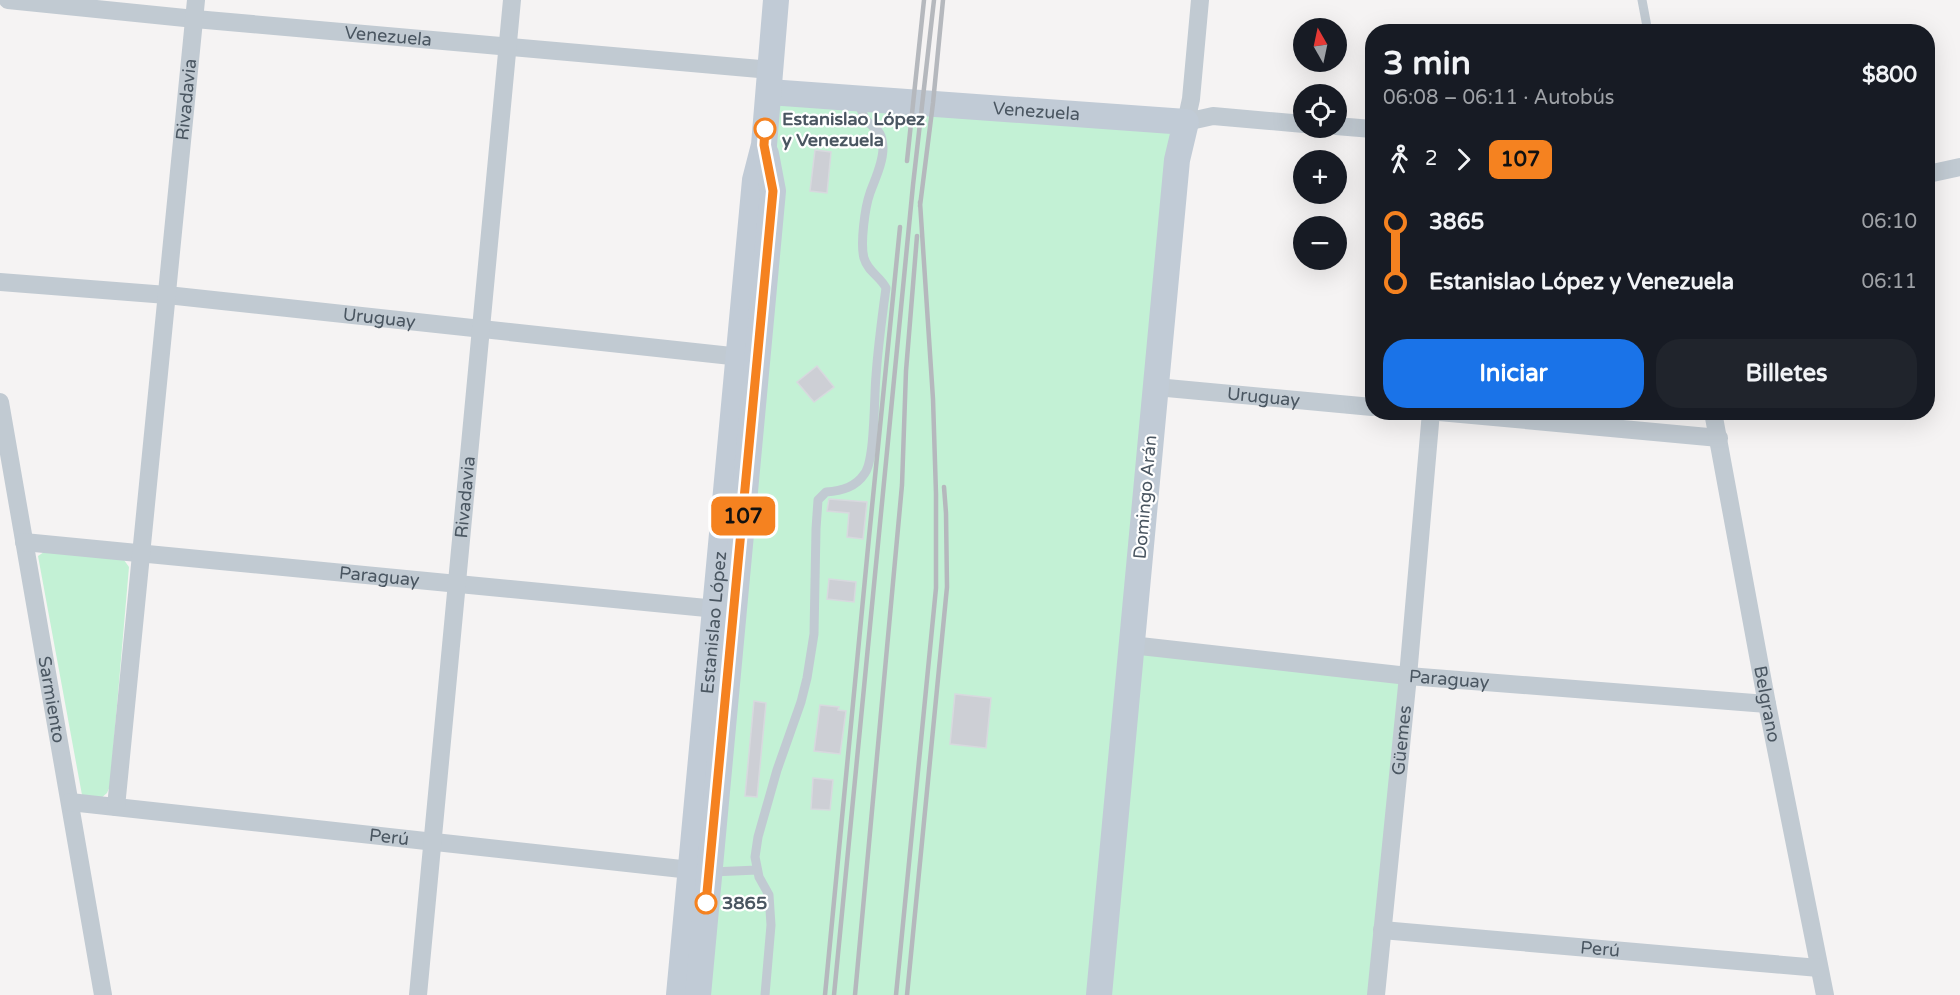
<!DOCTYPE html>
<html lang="es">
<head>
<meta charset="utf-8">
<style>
  :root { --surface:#171b24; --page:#20242c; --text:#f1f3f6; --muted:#9ea1a6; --accent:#1a73e8 }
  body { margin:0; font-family:"Varela Round",sans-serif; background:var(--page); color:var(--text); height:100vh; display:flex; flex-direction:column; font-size:22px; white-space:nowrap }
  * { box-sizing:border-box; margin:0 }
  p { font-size:20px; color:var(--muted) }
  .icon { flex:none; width:33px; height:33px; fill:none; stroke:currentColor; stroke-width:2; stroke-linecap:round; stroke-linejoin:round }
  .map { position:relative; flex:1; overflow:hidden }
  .details { position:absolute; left:1365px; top:24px; width:570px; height:396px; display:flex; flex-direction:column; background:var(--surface); border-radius:24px; box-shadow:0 6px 24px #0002 }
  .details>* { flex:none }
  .badge { padding:0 12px; border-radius:9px; font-size:21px; line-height:39px }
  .needle { width:39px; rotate:351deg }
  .controls { position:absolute; left:1293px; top:18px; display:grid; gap:12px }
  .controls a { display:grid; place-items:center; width:54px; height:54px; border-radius:50%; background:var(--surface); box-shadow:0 6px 24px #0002; font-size:30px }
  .map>.badge { position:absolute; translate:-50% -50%; box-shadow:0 0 0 3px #fff }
  .legs { display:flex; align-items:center; gap:9px; height:66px; padding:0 18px; font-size:20px }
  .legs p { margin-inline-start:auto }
  .summary { display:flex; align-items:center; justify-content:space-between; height:102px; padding:0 18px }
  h1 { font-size:33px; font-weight:700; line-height:45px }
  .button { display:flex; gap:12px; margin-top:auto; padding:12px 18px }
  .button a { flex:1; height:69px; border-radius:24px; background:var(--accent); color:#fff; font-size:24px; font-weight:700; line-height:69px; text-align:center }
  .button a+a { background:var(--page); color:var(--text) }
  ul { padding:0 18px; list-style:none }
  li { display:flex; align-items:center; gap:21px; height:60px; font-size:22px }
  li i { display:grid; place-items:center; width:9px; height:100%; margin:0 8px; background:currentColor }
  li i::after { content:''; width:15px; height:15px; margin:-8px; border:4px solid; border-radius:50%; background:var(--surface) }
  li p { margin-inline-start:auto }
  li:first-child i { background:linear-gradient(#0000 50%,currentColor 0) }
  li:last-child i { background:linear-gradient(currentColor 50%,#0000 0) }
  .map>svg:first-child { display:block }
  .green { fill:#c3f1d5 }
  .building { fill:#cdcfd5; stroke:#d7d9de; stroke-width:1.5 }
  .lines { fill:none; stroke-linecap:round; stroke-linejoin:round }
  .lane { stroke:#c1cad2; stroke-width:9 }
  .street { stroke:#c1cad2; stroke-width:18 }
  .secondary { stroke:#c1cbd6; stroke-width:26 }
  .rail { stroke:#b5b8bd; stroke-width:4.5 }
  .line-1-casing { stroke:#fff; stroke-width:14 }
  .line-1 { stroke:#f58220; stroke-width:9 }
  .stop-1-dot { fill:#fff; stroke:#f58220; stroke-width:3 }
  .labels { text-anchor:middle; stroke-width:4.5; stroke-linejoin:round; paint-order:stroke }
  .street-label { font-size:18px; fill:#4a5661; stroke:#fff }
  .stop-label { font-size:18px; font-weight:bold; fill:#4a5661; stroke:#fff; text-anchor:start }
</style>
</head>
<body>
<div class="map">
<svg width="1960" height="995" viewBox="0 0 1960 995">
  <rect width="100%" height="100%" fill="#f5f3f3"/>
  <path class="green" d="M769 92 1186 122 1131 645 1408 676 1376 995H698Z
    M44 552 124 560 129 567 110 786 107 793 100 799 82 795 38 556Z"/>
  <path class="building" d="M815 150 831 152 827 193 810 191Z
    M817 366 834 387 814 402 797 382Z
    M829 499 867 502 863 539 847 537 849 513 827 511Z
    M829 579 856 582 854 602 827 599Z
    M955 694 991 698 986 748 950 744Z
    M754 701 766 703 757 797 745 796Z
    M820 705 839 707 838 710 846 711 840 754 814 751Z
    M813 778 833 780 830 810 811 809Z"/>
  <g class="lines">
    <path class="lane" d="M1642 0 1648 32
      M712 872 757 870
      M765 995 771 925 769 895 759 877 755 857 758 837 777 770 801 702 807 678 814 634 816 529 818 500 826 492C842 491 856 487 865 473 875 459 874 396 876 376 878 346 882 317 886 288 880 276 868 272 864 258 860 244 865 207 870 193 875 179 883 163 883 148 882 126 873 131 865 118 862 113 860 106 857 101"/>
    <g class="street">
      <path id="s1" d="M8 0 195 19 771 70"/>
      <path d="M1200 0 1191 99 1186 122 1213 116 1304 124"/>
      <path d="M1336 126 1372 129"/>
      <path d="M1928 174 1960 167"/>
      <path id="s2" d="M0 282 167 295 750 358"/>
      <path id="s3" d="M1156 387 1372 407"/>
      <path id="s4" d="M0 402 103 995"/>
      <path d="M1439 412 1719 438"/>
      <path id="s5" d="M1713 412 1767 704 1825 995"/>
      <path id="s6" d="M24 542 727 610"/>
      <path id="s7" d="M1131 645 1408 676 1767 704"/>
      <path id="s8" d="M70 802 700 871"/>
      <path id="s9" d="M116 807 196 0"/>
      <path id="s10" d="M1382 930 1819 968"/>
      <path id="s11" d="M418 995 512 0"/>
      <path id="s12" d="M1376 995 1408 676 1431 412"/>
    </g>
    <g class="secondary">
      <path id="s13" d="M769 92 1186 122 1177 160 1099 995"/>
      <path id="s14" d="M679 995 755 180 764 145 776 0"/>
      <path d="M698 995 773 191 766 154"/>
    </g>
    <path class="rail" d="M907 161 924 0
      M920 206 933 103 943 0
      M825 995 869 537 900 227
      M834 995 913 185 934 0
      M855 995 902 485 906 371 917 236
      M896 995 936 588V494L933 399 920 202
      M907 995 947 587 946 513 944 487"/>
  </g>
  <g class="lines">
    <defs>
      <path id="line-1" d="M706 903 773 191 764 145 765 129"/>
    </defs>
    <use href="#line-1" class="line-1-casing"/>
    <use href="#line-1" class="line-1"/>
  </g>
  <g class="stop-1-dot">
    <circle cx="765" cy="129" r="10"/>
    <circle cx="706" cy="903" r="10"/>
  </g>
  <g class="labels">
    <g class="street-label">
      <text dy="6" stroke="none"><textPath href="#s1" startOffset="382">Venezuela</textPath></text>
      <text dy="6" stroke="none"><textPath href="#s9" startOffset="711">Rivadavia</textPath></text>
      <text dy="6" stroke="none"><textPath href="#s13" startOffset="268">Venezuela</textPath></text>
      <text dy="6" stroke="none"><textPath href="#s2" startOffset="381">Uruguay</textPath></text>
      <text dy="6" stroke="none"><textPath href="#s3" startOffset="108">Uruguay</textPath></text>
      <text dy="6" stroke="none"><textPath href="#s11" startOffset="500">Rivadavia</textPath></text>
      <text transform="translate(1145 497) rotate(-85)" y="6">Domingo Arán</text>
      <text dy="6" stroke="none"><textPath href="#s6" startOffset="357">Paraguay</textPath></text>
      <text dy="6" stroke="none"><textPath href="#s14" startOffset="374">Estanislao López</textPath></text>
      <text dy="6" stroke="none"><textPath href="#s7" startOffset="320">Paraguay</textPath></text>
      <text dy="6" stroke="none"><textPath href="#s4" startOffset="302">Sarmiento</textPath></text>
      <text dy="6" stroke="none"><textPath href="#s5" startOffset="297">Belgrano</textPath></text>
      <text dy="6" stroke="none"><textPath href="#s12" startOffset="256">Güemes</textPath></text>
      <text dy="6" stroke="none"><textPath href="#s8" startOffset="321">Perú</textPath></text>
      <text dy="6" stroke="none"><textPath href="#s10" startOffset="219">Perú</textPath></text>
    </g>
    <g class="stop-label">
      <text x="782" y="125">Estanislao López<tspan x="782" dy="21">y Venezuela</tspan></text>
      <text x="722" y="909">3865</text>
    </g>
  </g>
</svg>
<div class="controls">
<a><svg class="needle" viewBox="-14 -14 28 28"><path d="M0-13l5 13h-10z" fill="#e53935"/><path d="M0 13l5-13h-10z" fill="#9ea1a6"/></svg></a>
<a><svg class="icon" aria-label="locate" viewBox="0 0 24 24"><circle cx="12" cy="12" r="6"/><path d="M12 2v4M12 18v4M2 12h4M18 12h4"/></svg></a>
<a>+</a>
<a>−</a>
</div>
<b class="badge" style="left:743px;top:516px;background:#f58220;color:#111">107</b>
<section class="details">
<div class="summary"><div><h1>3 min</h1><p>06:08 – 06:11 · Autobús</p></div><b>$800</b></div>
<div class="legs"><svg class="icon" aria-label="walk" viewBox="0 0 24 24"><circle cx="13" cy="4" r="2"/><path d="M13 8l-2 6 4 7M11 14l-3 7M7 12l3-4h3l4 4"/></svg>2<svg class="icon" aria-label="forward" viewBox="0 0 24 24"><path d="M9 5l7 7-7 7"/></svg><b class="badge" style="background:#f58220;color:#111">107</b></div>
<ul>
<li><i style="color:#f58220"></i><b>3865</b><p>06:10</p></li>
<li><i style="color:#f58220"></i><b>Estanislao López y Venezuela</b><p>06:11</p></li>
</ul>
<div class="button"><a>Iniciar</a><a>Billetes</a></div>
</section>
</div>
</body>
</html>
